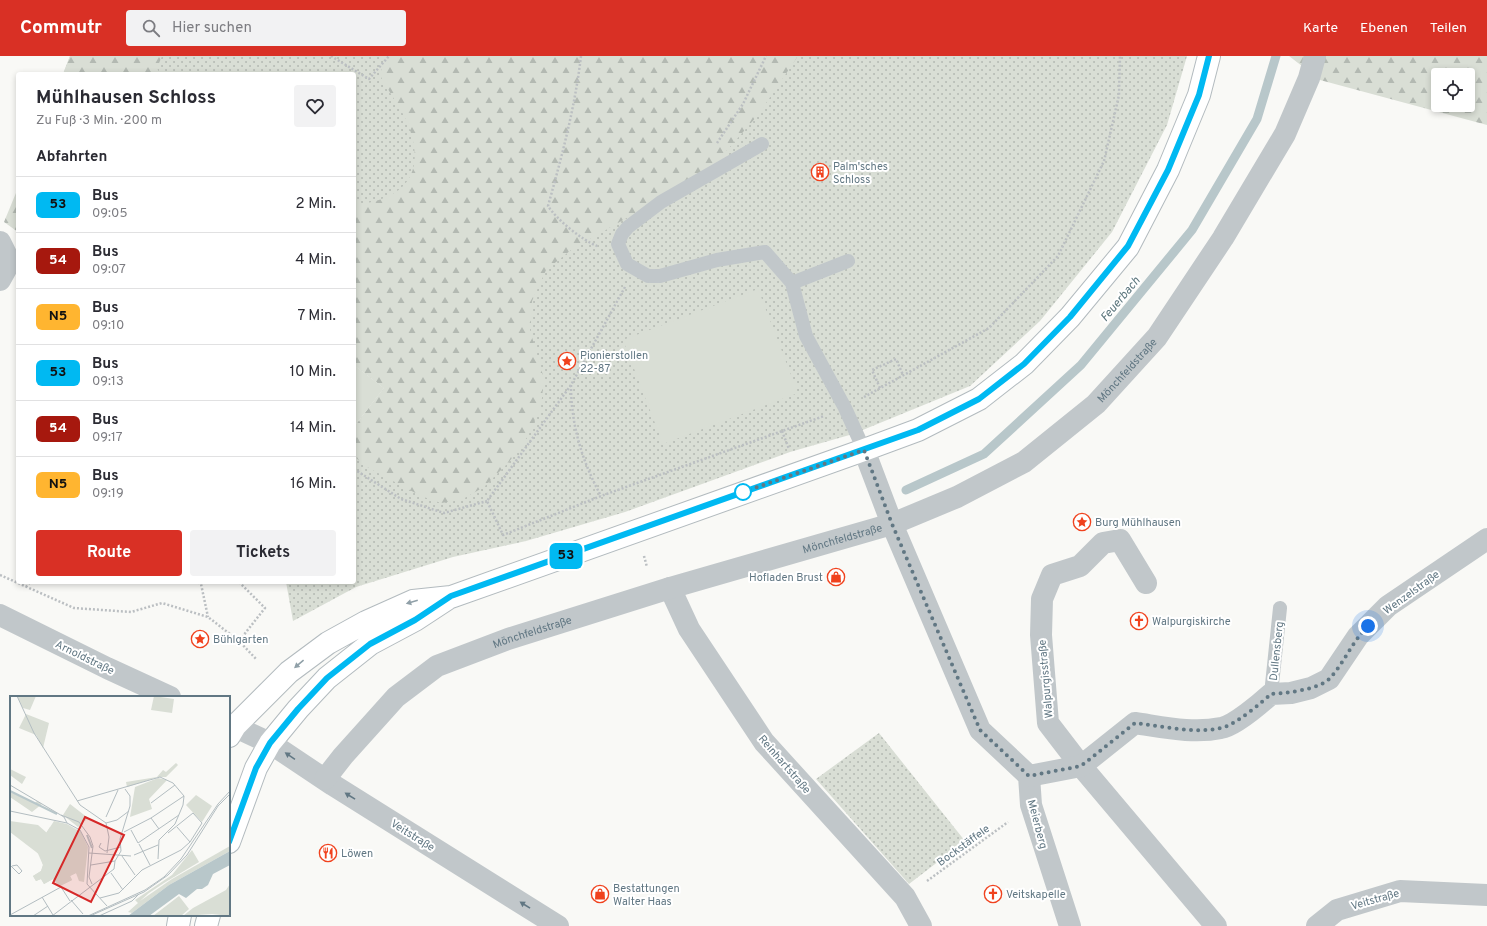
<!DOCTYPE html>
<html lang="de">
<head>
<meta charset="utf-8">
<style>
  :root { --surface:#fff; --page:#f2f2f3; --text:#2b2b33; --muted:#7c7c81; --line:#e1e1e2; --accent:#d93025 }
  body { margin:0; font-family:Overpass,sans-serif; background:var(--page); color:var(--text); height:100vh; display:flex; flex-direction:column; font-size:15px; white-space:nowrap }
  * { box-sizing:border-box; margin:0 }
  p { font-size:13px; color:var(--muted) }
  .icon { flex:none; width:22px; height:22px; fill:none; stroke:currentColor; stroke-width:2; stroke-linecap:round; stroke-linejoin:round }
  .map { position:relative; flex:1; overflow:hidden }
  .sheet { position:absolute; left:16px; top:16px; width:340px; height:512px; display:flex; flex-direction:column; background:var(--surface); border-radius:4px; box-shadow:0 2px 6px #0003 }
  .sheet>* { flex:none }
  .badge { padding:0 8px; border-radius:6px; font-size:14px; line-height:26px }
  .tools { position:absolute; left:1431px; top:12px; display:grid; gap:8px }
  .tools a { display:grid; place-items:center; width:44px; height:44px; border-radius:4px; background:var(--surface); box-shadow:0 2px 6px #0003; font-size:20px }
  .you { position:absolute; width:20px; height:20px; margin:-10px; border:3px solid #fff; border-radius:50%; background:#1a73e8; box-shadow:0 0 0 6px #1a73e833 }
  .map>.badge { position:absolute; translate:-50% -50%; box-shadow:0 0 0 2px #fff }
  h2 { padding:0 20px; font-size:15px; line-height:36px }
  .round { display:grid; place-items:center; flex:none; width:42px; height:42px; border-radius:4px; background:var(--page) }
  .head { display:flex; align-items:center; justify-content:space-between; height:68px; padding:0 20px }
  h1 { font-size:19px; font-weight:700; line-height:30px }
  .action { display:flex; gap:8px; margin-top:auto; padding:8px 20px }
  .action a { flex:1; height:46px; border-radius:4px; background:var(--accent); color:#fff; font-size:16px; font-weight:700; line-height:46px; text-align:center }
  .action a+a { background:var(--page); color:var(--text) }
  ul { padding:0; list-style:none }
  li { display:flex; align-items:center; gap:12px; height:56px; padding:0 20px; border-top:1px solid var(--line) }
  li div { flex:1 }
  li b { display:block; font-size:15px }
  li em { font-style:normal }
  li .badge { min-width:44px; font-weight:700; text-align:center }
  header { display:flex; align-items:center; gap:24px; box-sizing:border-box; height:56px; padding:0 20px; background:var(--accent); color:#fff }
  header strong { font-size:19px }
  nav { display:flex; gap:22px; margin-inline-start:auto; font-size:14px }
  .search { width:280px; height:36px; background:var(--page); display:flex; align-items:center; gap:10px; box-sizing:border-box; padding:0 14px; border-radius:4px; color:var(--muted); font-size:15px }
  .map>svg:first-child { display:block }
  .grass { fill:url(#grass-dots) }
  .forest { fill:url(#forest-firs); fill-rule:evenodd }
  .garden { fill:#d9ded5 }
  .lines { fill:none; stroke-linecap:round; stroke-linejoin:round }
  .stream { stroke:#b8c7ca; stroke-width:9 }
  .secondary-casing { stroke:#b3bbbf; stroke-width:24 }
  .path { stroke:#bbbfc2; stroke-width:2.5; stroke-dasharray:2 2; stroke-linecap:butt }
  .service { stroke:#c1c7ca; stroke-width:14 }
  .minor { stroke:#c1c7ca; stroke-width:22 }
  .secondary { stroke:#fff; stroke-width:22 }
  .oneway { fill:#90a0a8 }
  .oneway2 { fill:#617783 }
  .line-casing { stroke:#fff; stroke-width:9 }
  .line { stroke:#00b9f2; stroke-width:6 }
  .walk { stroke:#617783; stroke-width:4; stroke-dasharray:0 7.2 }
  .stop-dot { fill:#fff; stroke:#00b9f2; stroke-width:2 }
  .labels { text-anchor:middle; stroke-width:4; stroke-linejoin:round; paint-order:stroke }
  .poi-label { font-size:11px; fill:#617783; stroke:#fff; text-anchor:start }
  .street-label { font-size:11px; fill:#617783; stroke:#fff }
  .water-label { font-size:12px; font-style:italic; fill:#5c767d; stroke:#fff }
  .inset-river { fill:none; stroke:#b8c7ca; stroke-width:2 }
  .inset-road { fill:none; stroke:#b3bdc1; stroke-width:1 }
  .view { fill:#d62828; fill-opacity:0.15; stroke:#d62828; stroke-width:2 }
  .inset-edge { fill:none; stroke:#617783; stroke-width:2 }
</style>
</head>
<body>
<header>
<strong>Commutr</strong>
<div class="search"><svg class="icon" aria-label="search" viewBox="0 0 24 24"><circle cx="10" cy="10" r="6"/><path d="M15 15l6 6"/></svg>Hier suchen</div>
<nav><a>Karte</a><a>Ebenen</a><a>Teilen</a></nav>
</header>
<div class="map">
<svg width="1487" height="870" viewBox="0 0 1487 870">
  <defs>
    <pattern id="grass-dots" width="8" height="8" patternUnits="userSpaceOnUse"><rect width="8" height="8" fill="#d9ded5"/><path d="M2 2h.1M6 6h.1" fill="none" stroke="#b3b9b2" stroke-width="1.8" stroke-linecap="round"/></pattern>
    <pattern id="forest-firs" width="22" height="20" patternUnits="userSpaceOnUse"><rect width="22" height="20" fill="#d9ded5"/><path d="M5 1l3.5 6h-7zM16 11l3.5 6h-7z" fill="#b3b9b2"/></pattern>
  </defs>
  <rect width="100%" height="100%" fill="#f9f9f6"/>
  <path class="grass" d="M70 0H1187L1167 69 1112 176 1040 265 970 330 853 378 790 396 625 456 526 485 453 501 356 531 293 565 286 526H354V371L384 332 354 309V18H63Z
    M879 677 965 785 909 828 816 723Z"/>
  <path class="forest" d="M70 0H162L157 12 160 18H63Z
    M385 0H798L758 59 714 109 677 133 571 194 546 214 532 245 530 274 544 323 541 350 528 380 509 406 484 431 461 444 441 447 421 440 365 410 354 400V371L384 332 354 309V149C405 144 428 117 407 66 400 50 388 35 380 19Z
    M1289 0H1487V69L1320 24ZM1438 19H1468V49H1438Z
    M18 132V176L4 166Z"/>
  <path class="garden" d="M758 233 798 337 663 388 623 284Z
    M354 309 384 332 354 371Z"/>
  <g class="lines">
    <path class="stream" d="M906 434 984 398 1081 309 1192 174 1257 63 1276 0"/>
    <defs>
      <path id="secondary" d="M229 680 235 670 289 616 328 587 366 566 413 545 451 541 864 394 918 374 979 343 1024 308 1070 261 1128 191 1168 114 1199 39 1209 0
        M229 786 256 712 270 687 298 653 327 622 370 588 415 564 447 543
        M178 870 180 859
        M206 870 209 859"/>
    </defs>
    <use href="#secondary" class="secondary-casing"/>
    <path class="path" d="M331 0 369 23 389 0
      M581 0C575 51 562 100 548 150 557 164 582 184 597 190
      M717 87 743 48 766 0
      M625 231 571 329 487 445 503 479 601 440 824 360
      M571 329C571 369 582 405 601 440
      M880 332 872 314 896 303 903 319
      M864 341 989 272 1058 200 1104 105 1119 39 1120 0
      M782 375 789 393
      M354 413 401 443 444 457 487 445
      M644 500 647 511
      M0 519 74 552 131 556 162 547 208 561 239 585 257 604
      M198 526 201 528 208 561
      M239 526 265 552 239 585
      M26 531 30 526
      M927 825 1008 766"/>
    <path class="service" d="M762 88 661 146 628 171 622 178 618 188 627 208 648 220H660L717 204 765 196 792 227 806 280 845 352 864 394
      M792 227 848 205
      M1271 638 1280 552"/>
    <g class="minor">
      <path d="M0 186 10 206 0 224"/>
      <path d="M864 394 892 468 980 674 1029 720 1031 749 1070 870"/>
      <path d="M1146 527 1120 484 1103 487 1080 510 1052 519 1042 543 1041 579 1048 667 1081 710 1216 870"/>
      <path d="M670 532 689 573 764 686 905 841 921 870"/>
      <path d="M0 559 107 612 170 641"/>
      <path d="M229 668 270 687 333 729 558 870"/>
      <path d="M1029 720 1081 710 1135 667C1163 671 1193 678 1221 672 1234 670 1261 647 1271 638L1291 637 1311 632 1329 623 1358 580 1388 550 1487 483"/>
      <path id="s1" d="M325 723 343 700 396 641 437 610 508 583 670 532 892 468 957 441 1024 406 1096 348 1157 281 1223 182 1285 78 1309 22 1315 0"/>
      <path d="M1317 870 1337 854 1400 835 1487 839"/>
    </g>
    <use href="#secondary" class="secondary"/>
  </g>
  <defs><path id="oneway-solid" d="M-6-.8H1V-3.2L6.5 0L1 3.2V.8H-6Z"/></defs>
  <g class="oneway">
    <use href="#oneway-solid" transform="translate(412 546) rotate(164)"/>
    <use href="#oneway-solid" transform="translate(299 608) rotate(140)"/>
  </g>
  <g class="oneway2">
    <use href="#oneway-solid" transform="translate(290 700) rotate(-146)"/>
    <use href="#oneway-solid" transform="translate(350 740) rotate(-148)"/>
    <use href="#oneway-solid" transform="translate(525 849) rotate(-148)"/>
  </g>
  <g class="lines">
    <defs>
      <path id="line" d="M229 786 256 712 270 687 298 653 327 622 370 588 415 564 451 540 918 374 979 343 1024 308 1070 261 1128 190 1168 114 1199 39 1209 0"/>
    </defs>
    <use href="#line" class="line-casing"/>
    <use href="#line" class="line"/>
    <path class="walk" d="M743 436 864 394 892 468 980 674 1029 720 1081 710 1135 667C1163 670 1193 678 1221 672 1234 670 1261 647 1271 638 1286 637 1319 634 1330 622 1344 607 1352 586 1368 570"/>
  </g>
  <defs>
    <symbol id="building-ring" viewBox="-11 -11 22 22"><circle r="9.5" fill="#fff" stroke="#f0421e" stroke-width="1.5"/><path d="M-4-6H4V6H1V3H-1V6H-4ZM-2.5-4.3h1.7v1.8h-1.7ZM.8-4.3h1.7v1.8H.8ZM-2.5-1h1.7V.8h-1.7ZM.8-1h1.7V.8H.8Z" fill="#f0421e"/></symbol>
    <symbol id="sight-ring" viewBox="-11 -11 22 22"><circle r="9.5" fill="#fff" stroke="#f0421e" stroke-width="1.5"/><path d="M0-6L1.8-2.2L6-1.7L2.9 1.2L3.7 5.4L0 3.3L-3.7 5.4L-2.9 1.2L-6-1.7L-1.8-2.2Z" fill="#f0421e"/></symbol>
    <symbol id="shop-ring" viewBox="-11 -11 22 22"><circle r="9.5" fill="#fff" stroke="#f0421e" stroke-width="1.5"/><path d="M-5-2.5h2.3a2.7 3.5 0 0 1 5.4 0H5L5.5 6h-11ZM-1.5-2.5h3a1.5 2.3 0 0 0-3 0Z" fill="#f0421e"/></symbol>
    <symbol id="church-ring" viewBox="-11 -11 22 22"><circle r="9.5" fill="#fff" stroke="#f0421e" stroke-width="1.5"/><path d="M-1.2-6h2.4v3.5h3.3v2.4h-3.3V6h-2.4V-.1h-3.3v-2.4h3.3Z" fill="#f0421e"/></symbol>
    <symbol id="restaurant-ring" viewBox="-11 -11 22 22"><circle r="9.5" fill="#fff" stroke="#f0421e" stroke-width="1.5"/><path d="M-5-6h1v4h1v-4h1v4h1v-4h1v5L-1.5 .5V6h-2V.5L-5-1ZM5-6V6H3V1.5H1.5Q1.5-4 5-6Z" fill="#f0421e"/></symbol>
  </defs>
  <g fill-rule="evenodd">
    <use href="#building-ring" x="810" y="106" width="20" height="20"/>
    <use href="#sight-ring" x="557" y="295" width="20" height="20"/>
    <use href="#sight-ring" x="1072" y="456" width="20" height="20"/>
    <use href="#shop-ring" x="826" y="511" width="20" height="20"/>
    <use href="#church-ring" x="1129" y="555" width="20" height="20"/>
    <use href="#sight-ring" x="190" y="573" width="20" height="20"/>
    <use href="#restaurant-ring" x="318" y="787" width="20" height="20"/>
    <use href="#shop-ring" x="590" y="828" width="20" height="20"/>
    <use href="#church-ring" x="983" y="828" width="20" height="20"/>
  </g>
  <circle class="stop-dot" cx="743" cy="436" r="8"/>
  <g class="labels">
    <g class="poi-label">
      <text x="833" y="114">Palm'sches<tspan x="833" dy="13">Schloss</tspan></text>
      <text x="580" y="303">Pionierstollen<tspan x="580" dy="13">22-87</tspan></text>
      <text x="1095" y="470">Burg Mühlhausen</text>
      <text x="823" y="525" text-anchor="end">Hofladen Brust</text>
      <text x="1152" y="569">Walpurgiskirche</text>
      <text x="213" y="587">Bühlgarten</text>
      <text x="341" y="801">Löwen</text>
      <text x="613" y="836">Bestattungen<tspan x="613" dy="13">Walter Haas</tspan></text>
      <text x="1006" y="842">Veitskapelle</text>
    </g>
    <g class="street-label">
      <text dy="4" stroke="none"><textPath href="#s1" startOffset="921">Mönchfeldstraße</textPath></text>
      <text dy="4" stroke="none"><textPath href="#s1" startOffset="585">Mönchfeldstraße</textPath></text>
      <text transform="translate(1411 536) rotate(-36)" y="4">Wenzelstraße</text>
      <text dy="4" stroke="none"><textPath href="#s1" startOffset="261">Mönchfeldstraße</textPath></text>
      <text transform="translate(1276 595) rotate(-84)" y="4">Dullensberg</text>
      <text transform="translate(85 601) rotate(26)" y="4">Arnoldstraße</text>
      <text transform="translate(1045 623) rotate(-95)" y="4">Walpurgisstraße</text>
      <text transform="translate(785 708) rotate(49)" y="4">Reinhartstraße</text>
      <text transform="translate(1038 768) rotate(75)" y="4">Meierberg</text>
      <text transform="translate(413 779) rotate(32)" y="4">Veitstraße</text>
      <text transform="translate(963 789) rotate(-36)" y="4">Bockstäffele</text>
      <text transform="translate(1375 843) rotate(-16)" y="4">Veitstraße</text>
    </g>
    <g class="water-label">
      <text transform="translate(1120 243) rotate(-50)" y="4">Feuerbach</text>
    </g>
  </g>
  <g transform="translate(10 640)">
    <rect width="220" height="220" fill="#f9f9f6"/>
    <path d="M7 0H26L20 14 13 12ZM0 125 28 129 37 137 33 142 44 125 57 128 71 136 78 151 74 186 69 185 66 177 60 180 62 184 50 190 43 183 34 188 31 183 26 185 23 180 31 175 33 169 30 159 0 136ZM220 150V155L159 189 122 217 118 216 128 207 125 204 162 179 182 154 189 166 154 187 139 197 130 205 162 183Z" fill="#d9ded5"/>
    <path d="M0 96 25 107 27 105 32 108 22 116 0 101ZM60 108 78 122 68 131 53 119ZM40 131 57 145 63 157 64 167 72 175 69 180 66 177 60 180 62 184 50 190 43 183 34 188 31 183 26 185 23 180 31 175 33 169 26 153ZM49 167 57 173 47 180 42 174ZM220 188V220L202 218 173 220 183 212 216 194Z" fill="#d9ded5" fill-rule="evenodd"/>
    <path d="M148 82 157 84 139 103 142 113 120 121 125 91Z" fill="#d9ded5"/>
    <path d="M144 0 164 3 162 17 141 14ZM16 18 39 27 33 52 26 39 9 32ZM166 67 168 69 156 81H148L117 91 116 86 147 81 153 74 156 76ZM0 73 16 81 12 88 0 79ZM186 99 202 110 192 126 176 109ZM169 200 179 213 171 220H143Z" fill="#d9ded5"/>
    <path d="M220 155V169L203 178 198 189 192 193H187L176 202 169 198 139 220H118L159 189Z" fill="#b8c7ca"/>
    <path class="inset-river" d="M0 95 47 118M77 139 82 152"/>
    <path class="inset-road" d="M7 0 24 37 70 109 96 127 107 124 119 115M0 89 54 121 57 127M67 105 150 81 163 87 174 100 173 109 165 128 149 144 148 163M141 107 165 89M0 115 57 127 70 134 79 151 77 188 97 210M51 119 69 126 80 141 83 150 79 181 82 188M96 121 108 94M141 122 149 133M96 127 99 141 97 157M167 131 180 146M121 134 128 147 169 119M114 136 141 122 174 100M91 147 89 151 95 155 111 151M129 148 140 169M79 157 121 160M124 159 148 149M112 160 125 179M0 169 9 178 12 175 7 169 2 170M81 169 105 165M101 177 113 194M32 201 43 219M90 202 109 197 132 174 171 154 180 146 192 127 183 117 158 137M61 204 73 218M0 219 51 191 60 205M23 220 38 210M42 220 104 173 105 165 111 155 110 143 120 110V100L115 93M78 220 135 194 154 181 171 163 208 108 220 95M80 220 134 196 158 179 177 159 208 110 220 98M89 220 122 205 129 198"/>
    <path class="view" d="M75 121 114 139 81 206 43 187Z"/>
    <rect width="220" height="220" class="inset-edge"/>
  </g>
</svg>
<div class="tools">
<a><svg class="icon" aria-label="locate" viewBox="0 0 24 24"><circle cx="12" cy="12" r="6"/><path d="M12 2v4M12 18v4M2 12h4M18 12h4"/></svg></a>
</div>
<div class="you" style="left:1368px;top:570px"></div>
<b class="badge" style="left:566px;top:500px;background:#00b9f2;color:#111">53</b>
<section class="sheet">
<div class="head"><div><h1>Mühlhausen Schloss</h1><p>Zu Fuß · 3 Min. · 200 m</p></div><a class="round"><svg class="icon" aria-label="heart" viewBox="0 0 24 24"><path d="M12 20l-8-8c-3-5 5-10 8-4 3-6 11-1 8 4z"/></svg></a></div>
<h2>Abfahrten</h2>
<ul>
<li><span class="badge" style="background:#00b9f2;color:#111">53</span><div><b>Bus</b><p>09:05</p></div><em>2 Min.</em></li>
<li><span class="badge" style="background:#a6180e;color:#fff">54</span><div><b>Bus</b><p>09:07</p></div><em>4 Min.</em></li>
<li><span class="badge" style="background:#ffb530;color:#111">N5</span><div><b>Bus</b><p>09:10</p></div><em>7 Min.</em></li>
<li><span class="badge" style="background:#00b9f2;color:#111">53</span><div><b>Bus</b><p>09:13</p></div><em>10 Min.</em></li>
<li><span class="badge" style="background:#a6180e;color:#fff">54</span><div><b>Bus</b><p>09:17</p></div><em>14 Min.</em></li>
<li><span class="badge" style="background:#ffb530;color:#111">N5</span><div><b>Bus</b><p>09:19</p></div><em>16 Min.</em></li>
</ul>
<div class="action"><a>Route</a><a>Tickets</a></div>
</section>
</div>
</body>
</html>
